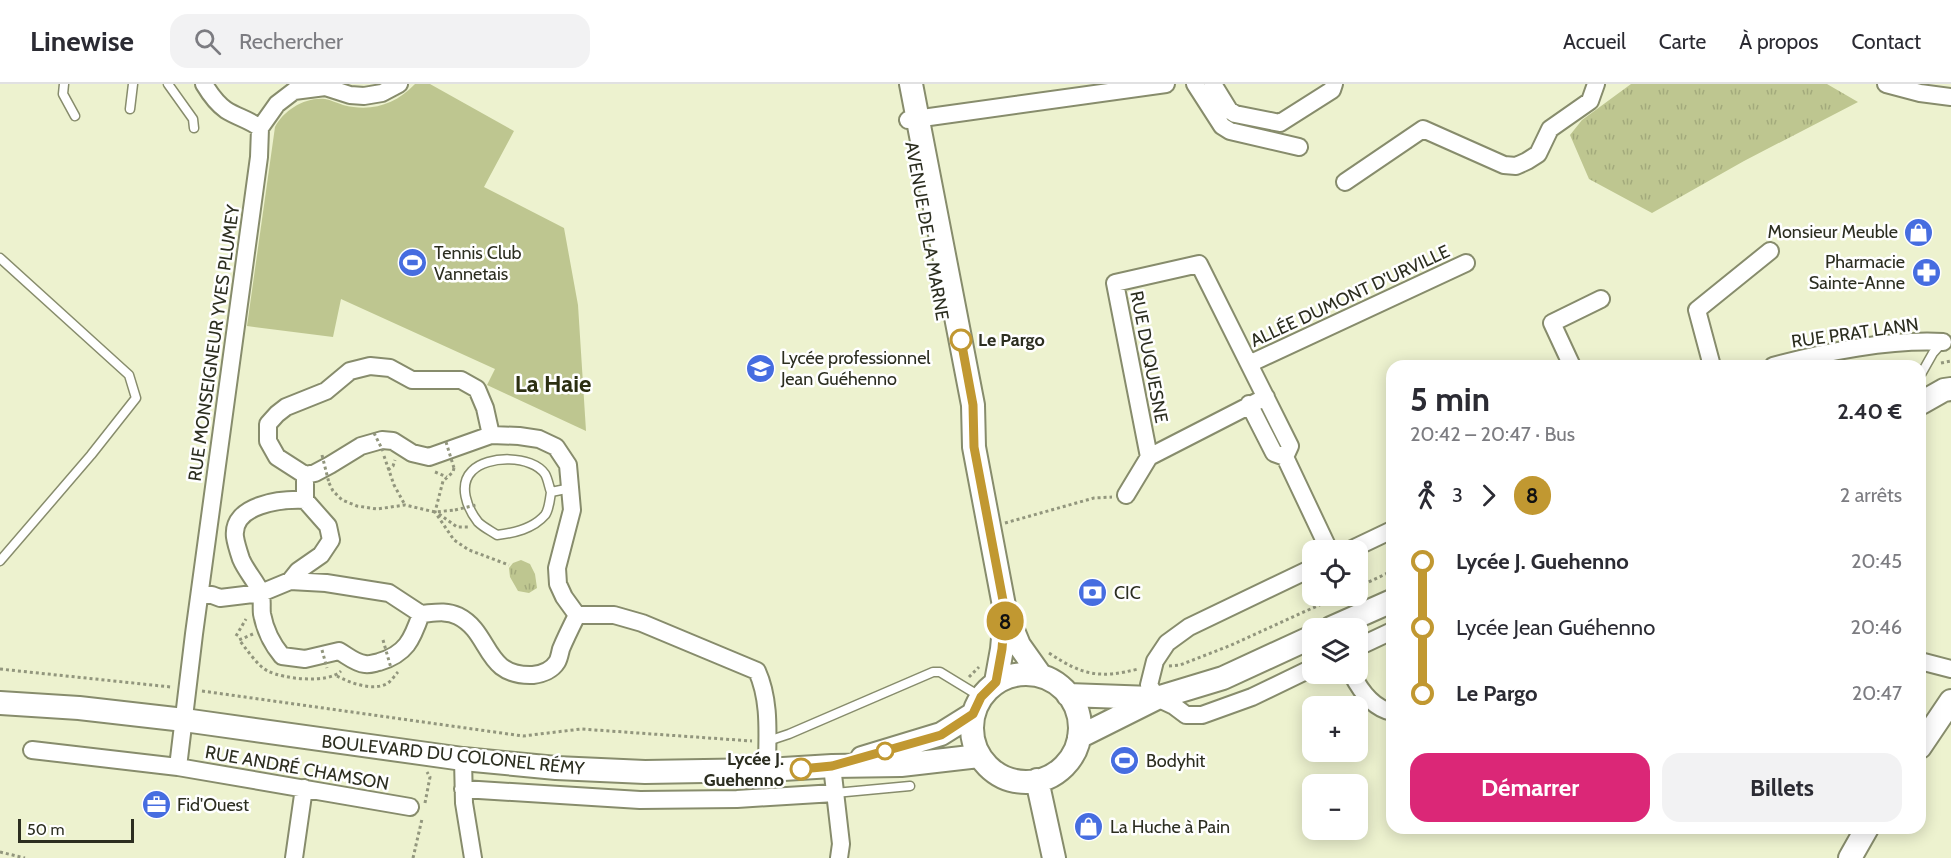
<!DOCTYPE html>
<html lang="fr">
<head>
<meta charset="utf-8">
<style>
  :root { --surface:#fff; --page:#f2f2f3; --text:#2b2b33; --muted:#7c7c81; --line:#e1e1e2; --accent:#db2777 }
  body { margin:0; font-family:Cabin,sans-serif; background:var(--page); color:var(--text); height:100vh; display:flex; flex-direction:column; font-size:22px; white-space:nowrap }
  * { box-sizing:border-box; margin:0 }
  p { font-size:20px; color:var(--muted) }
  .icon { flex:none; width:33px; height:33px; fill:none; stroke:currentColor; stroke-width:2; stroke-linecap:round; stroke-linejoin:round }
  .map { position:relative; flex:1; overflow:hidden }
  .details { position:absolute; left:1386px; top:276px; width:540px; height:474px; display:flex; flex-direction:column; background:var(--surface); border-radius:18px; box-shadow:0 3px 15px #0003 }
  .details>* { flex:none }
  .badge { padding:0 12px; border-radius:20px; font-size:21px; line-height:39px }
  .tools { position:absolute; left:1302px; top:456px; display:grid; gap:12px }
  .tools a { display:grid; place-items:center; width:66px; height:66px; border-radius:12px; background:var(--surface); box-shadow:0 3px 15px #0003; font-size:30px }
  .scale { position:absolute; left:18px; bottom:15px; width:116px; box-sizing:border-box; padding-left:6px; border:3px solid #2c2e20; border-top:0; font-size:16px; line-height:21px; white-space:nowrap; color:#2c2e20; -webkit-text-stroke:4px #fff; paint-order:stroke }
  .map>.badge { position:absolute; translate:-50% -50%; box-shadow:0 0 0 3px #fff }
  .legs { display:flex; align-items:center; gap:9px; height:66px; padding:0 24px; font-size:20px }
  .legs p { margin-inline-start:auto }
  .summary { display:flex; align-items:center; justify-content:space-between; height:102px; padding:0 24px }
  h1 { font-size:33px; font-weight:800; line-height:45px }
  .action { display:flex; gap:12px; margin-top:auto; padding:12px 24px }
  .action a { flex:1; height:69px; border-radius:18px; background:var(--accent); color:#fff; font-size:24px; font-weight:800; line-height:69px; text-align:center }
  .action a+a { background:var(--page); color:var(--text) }
  ul { padding:0 24px; list-style:none }
  li { display:flex; align-items:center; gap:21px; height:66px; font-size:22px }
  li i { display:grid; place-items:center; width:9px; height:100%; margin:0 8px; background:currentColor }
  li i::after { content:''; width:15px; height:15px; margin:-8px; border:4px solid; border-radius:50%; background:var(--surface) }
  li p { margin-inline-start:auto }
  li:first-child i { background:linear-gradient(#0000 50%,currentColor 0) }
  li:last-child i { background:linear-gradient(currentColor 50%,#0000 0) }
  header { display:flex; align-items:center; gap:36px; box-sizing:border-box; height:84px; padding:0 30px; background:var(--surface); border-bottom:2px solid var(--line) }
  header strong { font-size:28px }
  nav { display:flex; gap:33px; margin-inline-start:auto; font-size:21px }
  .search { width:420px; height:54px; background:var(--page); display:flex; align-items:center; gap:15px; box-sizing:border-box; padding:0 21px; border-radius:18px; color:var(--muted); font-size:22px }
  .map>svg:first-child { display:block }
  .grass { fill:url(#grass-tufts) }
  .pitch { fill:#bec690 }
  .lines { fill:none; stroke-linecap:round; stroke-linejoin:round }
  .lane-casing { stroke:#878c6c; stroke-width:11 }
  .street-casing { stroke:#878c6c; stroke-width:20 }
  .secondary-casing { stroke:#878c6c; stroke-width:26 }
  .path { stroke:#92967d; stroke-width:3; stroke-dasharray:3 3; stroke-linecap:butt }
  .lane { stroke:#fff; stroke-width:8 }
  .street { stroke:#fff; stroke-width:16 }
  .secondary { stroke:#fff; stroke-width:22 }
  .path-bridge { stroke:#92967d; stroke-width:3; stroke-dasharray:3 3; stroke-linecap:butt }
  .line-1-casing { stroke:#fff; stroke-width:14 }
  .line-1 { stroke:#c19831; stroke-width:9 }
  .stop-1-dot { fill:#fff; stroke:#c19831; stroke-width:3 }
  .labels { text-anchor:middle; stroke-width:5; stroke-linejoin:round; paint-order:stroke }
  .street-label { font-size:18px; fill:#2c2e20; stroke:#fff }
  .poi-label { font-size:18px; fill:#2c2e20; stroke:#fff; text-anchor:start }
  .stop-label { font-size:18px; font-weight:bold; fill:#2c2e20; stroke:#fff; text-anchor:start }
  .district-label { font-size:24px; font-weight:bold; fill:#2c2f12; stroke:#fff }
</style>
</head>
<body>
<header>
<strong>Linewise</strong>
<div class="search"><svg class="icon" aria-label="search" viewBox="0 0 24 24"><circle cx="10" cy="10" r="6"/><path d="M15 15l6 6"/></svg>Rechercher</div>
<nav><a>Accueil</a><a>Carte</a><a>À propos</a><a>Contact</a></nav>
</header>
<div class="map">
<svg width="1951" height="774" viewBox="0 0 1951 774">
  <defs>
    <pattern id="grass-tufts" width="24" height="20" patternUnits="userSpaceOnUse" patternTransform="scale(1.5)"><rect width="24" height="20" fill="#bec690"/><path d="M3 7l-1-3M5 7V3M7 7l1-3M15 17l-1-3M17 17v-4M19 17l1-3" fill="none" stroke="#a3aa7c"/></pattern>
  </defs>
  <rect width="100%" height="100%" fill="#edf2cf"/>
  <path class="grass" d="M1631 0H1827L1858 18 1744 77 1652 129 1589 95 1570 51 1582 36Z
    M521 476 530 480 535 490 537 504 529 509 518 507 510 493 509 484 513 479Z"/>
  <path class="pitch" d="M415 0H430L514 47 484 103 564 144 578 221 586 347 487 301 495 285 341 215 333 253 247 242 275 43C284 26 305 13 325 15 331 16 337 19 343 21 371 28 395 21 415 0Z"/>
  <g class="lines">
    <defs>
      <path id="lane" d="M64 0 63 10 75 32
        M168 0 193 35 194 44
        M130 25 133 0
        M0 174 129 291 136 314 91 371 0 477
        M1920 292 1933 269 1942 259
        M551 408C550 415 549 426 545 431 533 445 514 449 497 451 491 447 483 443 478 438 467 424 458 401 472 387 487 371 532 371 545 390 548 395 549 403 551 408L571 404
        M768 657 789 650 933 588H940L981 613
        M835 709 910 702"/>
      <path id="street" d="M204 0C210 10 216 19 226 26 237 33 250 36 260 44
        M1195 0 1222 42 1230 47 1299 63
        M1213 0 1229 26 1235 30 1280 39 1332 6 1334 0
        M1886 0 1920 9 1951 13
        M908 36 1166 0
        M1345 98 1423 45 1504 81 1516 82 1527 77 1538 70 1550 45 1590 17 1596 0
        M1249 280 1466 179
        M1572 282 1552 239 1601 215
        M1712 282 1697 226 1770 167
        M1773 282C1824 268 1891 255 1943 258
        M1249 320 1274 369 1285 373 1329 466
        M1149 373 1115 199 1199 180 1290 362 1285 373
        M305 391 277 373 268 357V340L277 330 286 323 326 307 350 287 370 282 390 284 412 296H461L477 305 485 324 491 351
        M1126 411 1149 373 1266 313
        M305 416C282 415 231 420 235 453 236 460 239 469 241 475 246 487 255 496 260 507 263 514 261 523 262 530 265 546 272 560 282 572L305 575 339 567C348 572 355 579 365 580 369 581 374 579 379 578 406 570 412 556 421 530
        M1350 466 1392 446
        M1312 484 1189 543 1167 559 1155 577 1149 601 1157 614 1174 622 1186 631H1202L1252 613 1312 584
        M290 497 326 499 389 509 421 530C434 529 446 526 458 532 492 549 483 593 533 591 542 590 552 586 557 578 559 575 560 569 561 565 566 553 571 543 577 531
        M200 511H212L220 514 261 509 290 497 298 487 321 471 331 456 328 442 305 416V391L315 389 330 381 361 362 382 356 393 357 412 369 429 373 491 351 519 352 539 355 556 363 568 381 572 426 557 484 558 500 564 513 577 531H614L642 539 757 587C771 618 767 653 767 686
        M1358 563 1392 547
        M1920 577 1951 585
        M1352 590C1360 606 1373 624 1392 628
        M32 666 178 683 194 550 259 73 260 44 277 20 294 7 325 3 350 11 364 12 382 9 399 0
        M463 675 464 719 473 774
        M832 682 841 760 839 774
        M178 683 410 723
        M463 705 640 716 737 715 835 709
        M294 774 304 704"/>
      <path id="secondary" d="M911 0 973 321 974 363 1005 527 1019 561 1041 592
        M1921 319 1944 306 1951 305
        M1331 544 1392 517
        M972 644a54 54 0 1 1 108 0a54 54 0 1 1-108 0Z
        M996 598 1002 565 1005 532
        M1068 611 1152 614
        M0 619 79 624 184 636 463 675 556 684 645 688 767 686 832 682 901 681 979 672
        M1079 653 1157 614 1223 594 1312 553
        M1920 663 1951 617
        M862 674 941 650 973 630
        M1037 696 1054 774
        M1850 774 1867 744"/>
    </defs>
    <use href="#lane" class="lane-casing"/>
    <use href="#street" class="street-casing"/>
    <use href="#secondary" class="secondary-casing"/>
    <path class="path" d="M1941 279 1951 277
      M384 372 394 401 405 421
      M454 384 453 388 443 397 435 428 454 456 469 466 509 481
      M388 386 393 382 395 376
      M435 388 447 393
      M329 399 333 407 342 416 357 422 377 425 405 421 435 428 455 426
      M439 430 457 443H468
      M1005 439 1094 414 1112 413
      M1358 503 1392 487
      M253 550 239 556C246 564 258 583 268 587 283 595 328 600 341 587
      M236 552 246 535
      M1049 569C1082 591 1099 595 1138 585
      M1169 582 1180 581 1229 562 1339 512
      M0 585 171 603
      M337 592C350 599 374 608 388 599 392 596 395 591 398 588
      M969 593 979 583
      M202 607 523 652 581 645 752 657
      M425 719 430 693 427 688
      M0 768 25 774
      M413 774 422 735"/>
    <use href="#lane" class="lane"/>
    <use href="#street" class="street"/>
    <use href="#secondary" class="secondary"/>
    <path class="path-bridge" d="M374 349 383 367
      M446 358 454 384
      M322 371 329 399
      M455 426 476 421
      M383 556 391 584
      M322 566 327 584"/>
  </g>
  <g class="lines">
    <defs>
      <path id="line-1" d="M801 685 832 682 941 651 973 630 981 613 996 598 1002 565 1005 527 974 363 973 321 961 256"/>
    </defs>
    <use href="#line-1" class="line-1-casing"/>
    <use href="#line-1" class="line-1"/>
  </g>
  <defs>
    <symbol id="shop-disc" viewBox="-11 -11 22 22"><circle r="9.5" fill="#466de0" stroke="#fff"/><path d="M-5-2.5h2.3a2.7 3.5 0 0 1 5.4 0H5L5.5 6h-11ZM-1.5-2.5h3a1.5 2.3 0 0 0-3 0Z" fill="#fff"/></symbol>
    <symbol id="stadium-disc" viewBox="-11 -11 22 22"><circle r="9.5" fill="#466de0" stroke="#fff"/><path d="M0-5a6.5 5 0 1 0 0 10a6.5 5 0 1 0 0-10ZM-3.5-1.8h7v3.6h-7Z" fill="#fff"/></symbol>
    <symbol id="pharmacy-disc" viewBox="-11 -11 22 22"><circle r="9.5" fill="#466de0" stroke="#fff"/><path d="M-2-6h4v4h4v4h-4v4h-4v-4h-4v-4h4Z" fill="#fff"/></symbol>
    <symbol id="school-disc" viewBox="-11 -11 22 22"><circle r="9.5" fill="#466de0" stroke="#fff"/><path d="M0-5L7-2L0 1L-7-2ZM-4 1L0 2.5L4 1V4Q0 6-4 4Z" fill="#fff"/></symbol>
    <symbol id="bank-disc" viewBox="-11 -11 22 22"><circle r="9.5" fill="#466de0" stroke="#fff"/><path d="M-6-4H6V4H-6ZM0-2.3a2.3 2.3 0 1 0 0 4.6a2.3 2.3 0 1 0 0-4.6Z" fill="#fff"/></symbol>
    <symbol id="office-disc" viewBox="-11 -11 22 22"><circle r="9.5" fill="#466de0" stroke="#fff"/><path d="M-6-3h4V-5.5h4V-3h4V5H-6ZM-1-4.5V-3h2v-1.5ZM-6 0V1H6V0Z" fill="#fff"/></symbol>
  </defs>
  <g fill-rule="evenodd">
    <use href="#shop-disc" x="1902" y="132" width="33" height="33"/>
    <use href="#stadium-disc" x="396" y="162" width="33" height="33"/>
    <use href="#pharmacy-disc" x="1910" y="172" width="33" height="33"/>
    <use href="#school-disc" x="744" y="268" width="33" height="33"/>
    <use href="#bank-disc" x="1076" y="492" width="33" height="33"/>
    <use href="#stadium-disc" x="1108" y="660" width="33" height="33"/>
    <use href="#office-disc" x="140" y="704" width="33" height="33"/>
    <use href="#shop-disc" x="1072" y="726" width="33" height="33"/>
  </g>
  <g class="stop-1-dot">
    <circle cx="961" cy="256" r="10"/>
    <circle cx="885" cy="667" r="8"/>
    <circle cx="801" cy="685" r="10"/>
  </g>
  <g class="labels">
    <g class="street-label">
      <text transform="translate(927 147) rotate(80)" y="6">AVENUE DE LA MARNE</text>
      <text transform="translate(1350 212) rotate(-25)" y="6">ALLÉE DUMONT D'URVILLE</text>
      <text transform="translate(1855 249) rotate(-8)" y="6">RUE PRAT LANN</text>
      <text transform="translate(214 259) rotate(-82)" y="6">RUE MONSEIGNEUR YVES PLUMEY</text>
      <text transform="translate(1149 273) rotate(79)" y="6">RUE DUQUESNE</text>
      <text transform="translate(453 671) rotate(6)" y="6">BOULEVARD DU COLONEL RÉMY</text>
      <text transform="translate(297 684) rotate(10)" y="6">RUE ANDRÉ CHAMSON</text>
    </g>
    <g class="poi-label">
      <text x="1898" y="154" text-anchor="end">Monsieur Meuble</text>
      <text x="434" y="175">Tennis Club<tspan x="434" dy="21">Vannetais</tspan></text>
      <text x="1905" y="184" text-anchor="end">Pharmacie<tspan x="1905" dy="21">Sainte-Anne</tspan></text>
      <text x="781" y="280">Lycée professionnel<tspan x="781" dy="21">Jean Guéhenno</tspan></text>
      <text x="1114" y="515">CIC</text>
      <text x="1146" y="683">Bodyhit</text>
      <text x="177" y="727">Fid'Ouest</text>
      <text x="1110" y="749">La Huche à Pain</text>
    </g>
    <g class="stop-label">
      <text x="978" y="262">Le Pargo</text>
      <text x="784" y="681" text-anchor="end">Lycée J.<tspan x="784" dy="21">Guehenno</tspan></text>
    </g>
    <g class="district-label">
      <text x="553" y="308">La Haie</text>
    </g>
  </g>
</svg>
<div class="tools">
<a><svg class="icon" aria-label="locate" viewBox="0 0 24 24"><circle cx="12" cy="12" r="6"/><path d="M12 2v4M12 18v4M2 12h4M18 12h4"/></svg></a>
<a><svg class="icon" aria-label="layers" viewBox="0 0 24 24"><path d="M12 4l9 5-9 5-9-5zM3 14l9 5 9-5"/></svg></a>
<a>+</a>
<a>−</a>
</div>
<div class="scale">50 m</div>
<b class="badge" style="left:1005px;top:537px;background:#c19831;color:#111">8</b>
<section class="details">
<div class="summary"><div><h1>5 min</h1><p>20:42 – 20:47 · Bus</p></div><b>2.40 €</b></div>
<div class="legs"><svg class="icon" aria-label="walk" viewBox="0 0 24 24"><circle cx="13" cy="4" r="2"/><path d="M13 8l-2 6 4 7M11 14l-3 7M7 12l3-4h3l4 4"/></svg>3<svg class="icon" aria-label="forward" viewBox="0 0 24 24"><path d="M9 5l7 7-7 7"/></svg><b class="badge" style="background:#c19831;color:#111">8</b><p>2 arrêts</p></div>
<ul>
<li><i style="color:#c19831"></i><b>Lycée J. Guehenno</b><p>20:45</p></li>
<li><i style="color:#c19831"></i><span>Lycée Jean Guéhenno</span><p>20:46</p></li>
<li><i style="color:#c19831"></i><b>Le Pargo</b><p>20:47</p></li>
</ul>
<div class="action"><a>Démarrer</a><a>Billets</a></div>
</section>
</div>
</body>
</html>
